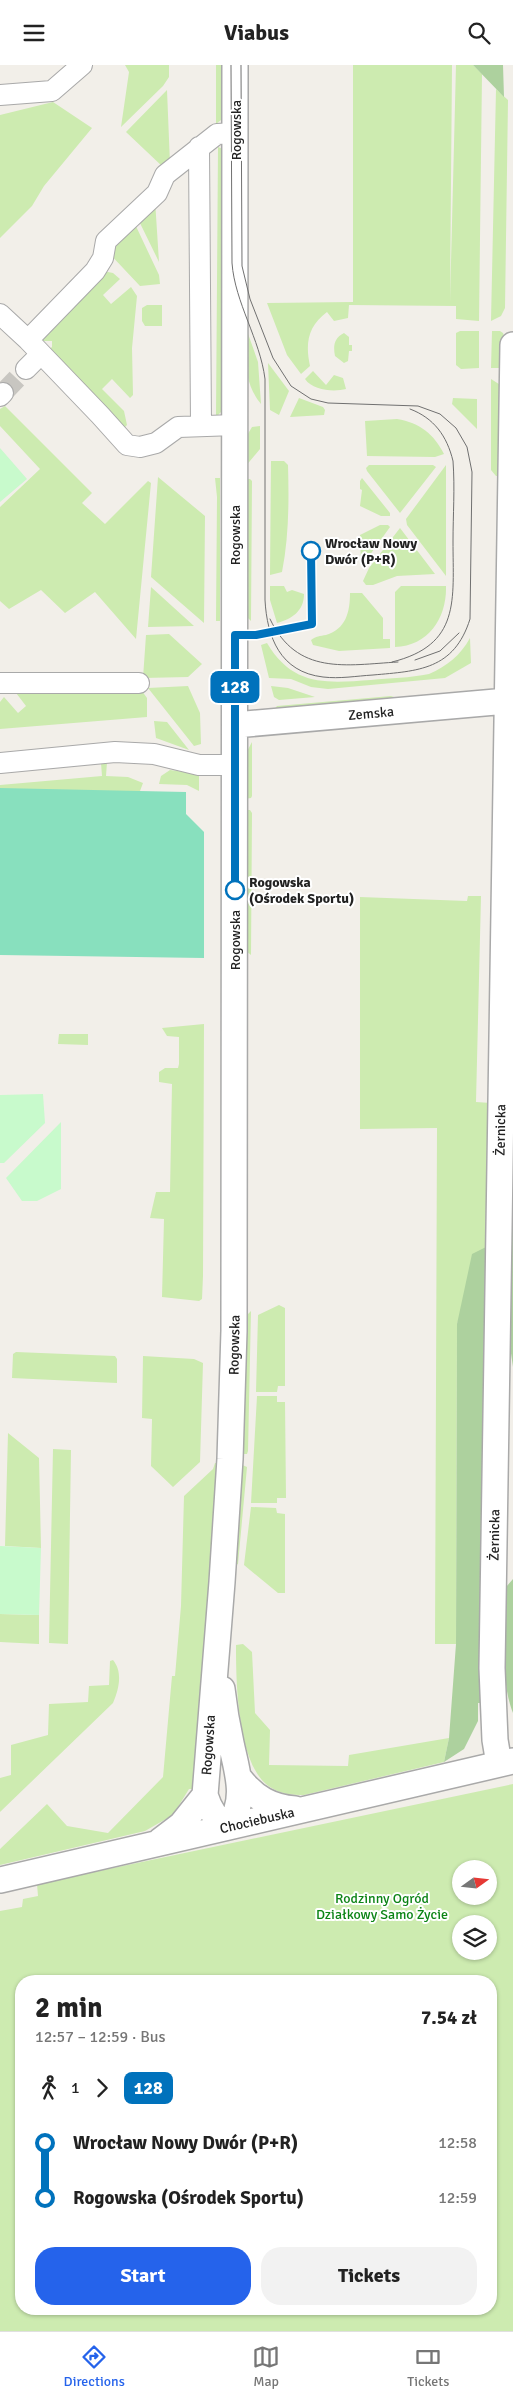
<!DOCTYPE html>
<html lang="en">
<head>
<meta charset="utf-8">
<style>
  :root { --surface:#fff; --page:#f2f2f2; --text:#222; --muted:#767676; --line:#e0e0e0; --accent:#2563eb }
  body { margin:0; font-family:Signika,sans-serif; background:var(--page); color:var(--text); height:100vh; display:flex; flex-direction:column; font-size:19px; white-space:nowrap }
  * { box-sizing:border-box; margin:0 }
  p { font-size:16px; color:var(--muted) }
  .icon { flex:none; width:28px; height:28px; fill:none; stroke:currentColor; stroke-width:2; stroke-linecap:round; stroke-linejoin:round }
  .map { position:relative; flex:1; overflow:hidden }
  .drawer { position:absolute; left:15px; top:1910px; width:482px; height:340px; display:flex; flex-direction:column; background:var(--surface); border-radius:20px; box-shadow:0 1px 4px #0004 }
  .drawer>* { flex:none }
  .badge { padding:0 10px; border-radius:8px; font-size:18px; line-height:32px }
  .needle { width:32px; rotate:75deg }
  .controls { position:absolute; left:452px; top:1795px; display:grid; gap:10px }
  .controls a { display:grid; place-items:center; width:45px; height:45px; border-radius:50%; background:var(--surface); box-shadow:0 1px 4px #0004; font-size:25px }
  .map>.badge { position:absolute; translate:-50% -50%; box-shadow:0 0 0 2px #fff }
  .legs { display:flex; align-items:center; gap:8px; height:55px; padding:0 20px; font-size:16px }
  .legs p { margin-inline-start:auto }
  .headline { display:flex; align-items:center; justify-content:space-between; height:85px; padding:0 20px }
  h1 { font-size:28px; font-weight:700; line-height:38px }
  .button { display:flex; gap:10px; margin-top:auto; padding:10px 20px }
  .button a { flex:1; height:58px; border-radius:20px; background:var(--accent); color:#fff; font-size:20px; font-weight:700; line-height:58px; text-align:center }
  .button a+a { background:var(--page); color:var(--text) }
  ul { padding:0 20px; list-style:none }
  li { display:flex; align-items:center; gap:18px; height:55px; font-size:19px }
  li i { display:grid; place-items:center; width:8px; height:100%; margin:0 6px; background:currentColor }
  li i::after { content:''; width:12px; height:12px; margin:-6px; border:4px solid; border-radius:50%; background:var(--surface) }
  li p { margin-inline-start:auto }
  li:first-child i { background:linear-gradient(#0000 50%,currentColor 0) }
  li:last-child i { background:linear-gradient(currentColor 50%,#0000 0) }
  header { display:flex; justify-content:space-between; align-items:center; height:65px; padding:0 20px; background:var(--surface); font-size:22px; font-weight:700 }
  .tabs { display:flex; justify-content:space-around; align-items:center; height:70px; border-top:1px solid var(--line); background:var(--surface); font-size:14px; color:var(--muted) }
  .tabs a { display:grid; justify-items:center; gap:2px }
  .tabs .active { color:var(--accent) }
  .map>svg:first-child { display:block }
  .grass { fill:#cdebb0; fill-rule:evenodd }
  .forest { fill:#add19e }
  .park { fill:#c8facc }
  .pitch { fill:#88e0be }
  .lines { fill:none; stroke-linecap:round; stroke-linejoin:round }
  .minor-tunnel { stroke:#c8c6c1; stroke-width:20; stroke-dasharray:20 10; stroke-linecap:butt }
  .minor-casing { stroke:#a9a9a9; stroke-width:22 }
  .tertiary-casing { stroke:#a9a9a9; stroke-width:28 }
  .minor { stroke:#fff; stroke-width:20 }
  .tertiary { stroke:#fff; stroke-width:25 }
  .tram { stroke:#707070; stroke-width:1 }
  .line-1-casing { stroke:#fff; stroke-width:11 }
  .line-1 { stroke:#0072bc; stroke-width:8 }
  .stop-1-dot { fill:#fff; stroke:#0072bc; stroke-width:2.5 }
  .labels { text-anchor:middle; stroke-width:4; stroke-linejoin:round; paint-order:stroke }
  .street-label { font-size:14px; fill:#222; stroke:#fff }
  .stop-label { font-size:14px; font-weight:bold; fill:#222; stroke:#fff; text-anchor:start }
  .park-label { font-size:14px; fill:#0c8416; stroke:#fff }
</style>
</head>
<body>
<header><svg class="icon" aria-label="menu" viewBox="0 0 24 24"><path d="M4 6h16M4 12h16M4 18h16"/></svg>Viabus<svg class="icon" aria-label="search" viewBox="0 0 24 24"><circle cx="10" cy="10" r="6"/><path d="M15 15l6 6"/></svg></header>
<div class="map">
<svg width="513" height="2266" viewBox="0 0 513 2266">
  <rect width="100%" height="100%" fill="#f2efe9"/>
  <path class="grass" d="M125 0H169V12L163 21 121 62 129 7Z
    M216 0H226V51L216 59Z
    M353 0H452L450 237 456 0H473L482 9 479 256 456 254V241L349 240 348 253 334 256 327 247C308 261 305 278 310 301L301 309 287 290 267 238 353 237Z
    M496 24 508 35 505 243 501 251 491 256Z
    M167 25 170 99 164 103 126 67Z
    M53 37 92 63 44 121 32 141 0 173V50Z
    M218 82 223 84 224 335 222 346 216 352Z
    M155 135 159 197 138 154Z
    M134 157 159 210 160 219 140 221 107 186Z
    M103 206 113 208 120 214 103 230 111 239 131 222 137 231 132 283 133 330 130 333 112 314 102 324 124 346 127 360 124 363 47 286 52 282V276H42L43 265Z
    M147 240H162V261H145L142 256V243Z
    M246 263 258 297 261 339C242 316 246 291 246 263Z
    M460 266H479V303L461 304 456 300V268Z
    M492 266H500L503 268 505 274 501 303H491Z
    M344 268 349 272V280H352V286H349L348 296 344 298 335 291C333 281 334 273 344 268Z
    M268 298 289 326 279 350 270 345Z
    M313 306 326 320 334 310 343 313 346 324C335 327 313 326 305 314Z
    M491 314 502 321 503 411H496L491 405Z
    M299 333 323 342 325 345 324 350 290 352Z
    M453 333 477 334V364L452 339Z
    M5 341 92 428 82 438 105 459 148 416 151 418 136 574 95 527 65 548 41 525 9 544 0 536V442L40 404 0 361V344Z
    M397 354C420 358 434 369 444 389L435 392 367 391 365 356Z
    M260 361V384L245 402 246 372 252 362Z
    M271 396H284L288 400C289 435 289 472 282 507L270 510Z
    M369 400H433L436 402 400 448 367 406 366 403Z
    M446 400V511L407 460 406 454Z
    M158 412 205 451 204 558 151 512Z
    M215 413H220V556H216L217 432Z
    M362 413 390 448V451H381L360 441 362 425 360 424V416Z
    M245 414H250L252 416 251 556 246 551Z
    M380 460H388L390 462 364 498 361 499 360 470Z
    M400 463 435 509 397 511 373 520H366L363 516 369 503Z
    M270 521H284L287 527 292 525 304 529C304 546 292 554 277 558L270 535Z
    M401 521H446C447 552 429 581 395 582V527Z
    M151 522 194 561 148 562Z
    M350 528H362L383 553V574H390V583L339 586 313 580 311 575C316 571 320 571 326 570 346 564 350 547 350 528Z
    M169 569 202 599 188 612 143 613 146 570Z
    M470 573 471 598 445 613 328 624 311 622 291 614 269 613 261 580 267 578C293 622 327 618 371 615 390 613 410 613 429 609 447 601 460 591 470 573Z
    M188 621 200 648 201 679 194 681 148 623Z
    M271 621 288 623 315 632 279 635 274 632Z
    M13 624 142 626 147 633V652L0 664V637L4 632 18 648 26 641Z
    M391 631 394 632 392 635 273 646 277 641Z
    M154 656 167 657 189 685 156 673Z
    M252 677V731L251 733 244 734 245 690Z
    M107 697 106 711 128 712 143 718 140 726 0 730V720L102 711 101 698Z
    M170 705 199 709V726L187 720 159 719 161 711Z
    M245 745H250L252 748 251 890 246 886Z
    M468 831H481L476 1037 491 1038 486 1182 457 1259 456 1579H435L437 1063 360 1064V832L467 836Z
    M204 959 203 1211 202 1234 199 1236 162 1232 164 1154 150 1153 156 1127H170L172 1019 159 1017V1007L165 1003H178L179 999V972L167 971 162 963Z
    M59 969H88V980L58 979Z
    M279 1240 285 1243V1321H278L277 1327H256L258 1250Z
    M251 1246 248 1386 247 1389H240L245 1252Z
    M16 1287 115 1291 117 1294V1318L12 1313 13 1289Z
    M143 1291 194 1294 203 1298 200 1397 173 1422 151 1401 152 1354 142 1353Z
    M257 1331H277V1337H285L286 1433H277V1438H251Z
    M8 1368 39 1393 41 1483 5 1481Z
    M53 1384 71 1385 68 1579 49 1578Z
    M215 1398H219L196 1724H189L173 1750 145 1766 0 1800V1784L47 1739 67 1761 108 1768 163 1712 172 1611H175L181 1541 184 1431 213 1404Z
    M240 1399 247 1402 238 1499 236 1500Z
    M251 1442 276 1443 277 1448 285 1449V1528H278L244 1500Z
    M0 1549 39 1550V1579L0 1577Z
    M243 1579 252 1587 255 1648 270 1665 269 1700 348 1701 349 1690 449 1673 444 1697 304 1730C292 1730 280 1729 270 1722 237 1701 236 1616 236 1580Z
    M113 1595C123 1607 119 1624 113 1638L0 1747V1713L11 1710V1680L48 1670 49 1639 88 1637 89 1621 109 1620 110 1596Z
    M513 1719V2266H0V1846L22 1842 23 1834 38 1831 37 1819ZM461 1804H489V1831H461ZM461 1859H489V1886H461ZM21 1916H491V2244H21Z"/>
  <path class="forest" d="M473 0H503L504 32Z
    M513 1113V1302L508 1268Z
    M486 1182 481 1638H478V1656L464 1684 444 1697 449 1673 456 1579 457 1259 472 1189Z
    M513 1514V1648C499 1612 505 1560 506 1522Z"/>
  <path class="park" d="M0 383 27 414 0 437Z
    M43 1029 45 1058 4 1098H0V1030Z
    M61 1057V1124L37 1136H22L6 1113Z
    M0 1481 41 1483 39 1550 0 1549Z"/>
  <path class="pitch" d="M0 723 186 727V749L204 767V893L0 890Z"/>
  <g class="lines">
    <path class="minor-tunnel" d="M3 328 26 304"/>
    <defs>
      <path id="minor" d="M0 30 52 26 82 0
        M199 82 201 361
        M0 249 28 275
        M26 304 41 289
        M0 331 3 328
        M235 360 178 362 156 378 140 382 127 380 100 350 28 275 95 206 103 193 106 176 157 128 165 110 217 69 236 68
        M0 618H139
        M0 698 115 687 154 689 199 700H235"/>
      <path id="tertiary" d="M235 660 507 636
        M222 1624C224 1642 227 1660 231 1678 237 1707 248 1735 228 1762
        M499 1699 495 1675 492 1603 513 280
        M240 1714C255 1733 271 1742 295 1744
        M228 1762C215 1755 209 1743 205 1730L222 1517 230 1394 234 1266 235 0
        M160 1776 181 1760 205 1730
        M0 1815 513 1696"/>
    </defs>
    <use href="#minor" class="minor-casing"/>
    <use href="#tertiary" class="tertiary-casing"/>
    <use href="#minor" class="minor"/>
    <use href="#tertiary" class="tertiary"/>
    <path class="tram" d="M231 0 232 198C235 238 260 274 265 314V535C267 572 280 607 323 612 340 614 356 611 373 610 418 606 454 605 470 554L472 407 467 382 456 363 440 349 418 341 328 338 311 334 291 321 273 293 250 234 242 201 241 0
      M270 554C297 611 346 600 398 597
      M415 595 440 586 459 568
      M392 597C461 580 453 535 453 476 453 450 455 423 453 396 447 371 434 353 410 344"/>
  </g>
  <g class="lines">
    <defs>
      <path id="line-1" d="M235 825V570H256L312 559 311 486"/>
    </defs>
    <use href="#line-1" class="line-1-casing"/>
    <use href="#line-1" class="line-1"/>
  </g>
  <g class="stop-1-dot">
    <circle cx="311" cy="486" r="9"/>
    <circle cx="235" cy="825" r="9"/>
  </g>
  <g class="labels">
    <g class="street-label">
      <text transform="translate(236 65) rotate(-90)" y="5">Rogowska</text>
      <text transform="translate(235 470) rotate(-90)" y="5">Rogowska</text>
      <text transform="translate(371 648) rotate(-5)" y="5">Zemska</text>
      <text transform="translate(235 875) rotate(-90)" y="5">Rogowska</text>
      <text transform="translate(500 1065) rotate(-89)" y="5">Żernicka</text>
      <text transform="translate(234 1280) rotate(-89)" y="5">Rogowska</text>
      <text transform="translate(494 1470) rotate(-89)" y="5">Żernicka</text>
      <text transform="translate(208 1680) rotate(-86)" y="5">Rogowska</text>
      <text transform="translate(257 1755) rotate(-13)" y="5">Chociebuska</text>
    </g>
    <g class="stop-label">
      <text x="325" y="483">Wrocław Nowy<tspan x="325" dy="16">Dwór (P+R)</tspan></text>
      <text x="249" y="822">Rogowska<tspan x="249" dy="16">(Ośrodek Sportu)</tspan></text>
    </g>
    <g class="park-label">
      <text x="382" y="1838">Rodzinny Ogród<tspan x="382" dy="16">Działkowy Samo Życie</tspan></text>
    </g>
  </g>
</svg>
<div class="controls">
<a><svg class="needle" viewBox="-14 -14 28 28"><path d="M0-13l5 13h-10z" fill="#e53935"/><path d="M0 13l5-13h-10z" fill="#767676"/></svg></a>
<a><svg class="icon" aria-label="layers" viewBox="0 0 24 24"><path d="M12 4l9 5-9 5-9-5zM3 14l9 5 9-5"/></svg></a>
</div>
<b class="badge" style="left:235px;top:622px;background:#0072bc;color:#fff">128</b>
<section class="drawer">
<div class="headline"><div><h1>2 min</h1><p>12:57 – 12:59 · Bus</p></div><b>7.54 zł</b></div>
<div class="legs"><svg class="icon" aria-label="walk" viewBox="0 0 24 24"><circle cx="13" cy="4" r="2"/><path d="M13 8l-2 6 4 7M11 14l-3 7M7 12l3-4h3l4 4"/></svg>1<svg class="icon" aria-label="forward" viewBox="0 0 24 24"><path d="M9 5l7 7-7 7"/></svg><b class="badge" style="background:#0072bc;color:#fff">128</b></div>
<ul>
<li><i style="color:#0072bc"></i><b>Wrocław Nowy Dwór (P+R)</b><p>12:58</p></li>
<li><i style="color:#0072bc"></i><b>Rogowska (Ośrodek Sportu)</b><p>12:59</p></li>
</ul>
<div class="button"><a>Start</a><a>Tickets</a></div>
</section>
</div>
<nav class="tabs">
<a class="active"><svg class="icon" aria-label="directions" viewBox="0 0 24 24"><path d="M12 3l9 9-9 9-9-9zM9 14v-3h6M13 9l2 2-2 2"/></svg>Directions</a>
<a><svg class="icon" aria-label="map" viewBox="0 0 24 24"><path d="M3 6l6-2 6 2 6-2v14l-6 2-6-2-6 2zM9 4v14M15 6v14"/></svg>Map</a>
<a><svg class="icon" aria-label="tickets" viewBox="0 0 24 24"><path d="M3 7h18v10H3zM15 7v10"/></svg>Tickets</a>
</nav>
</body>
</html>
